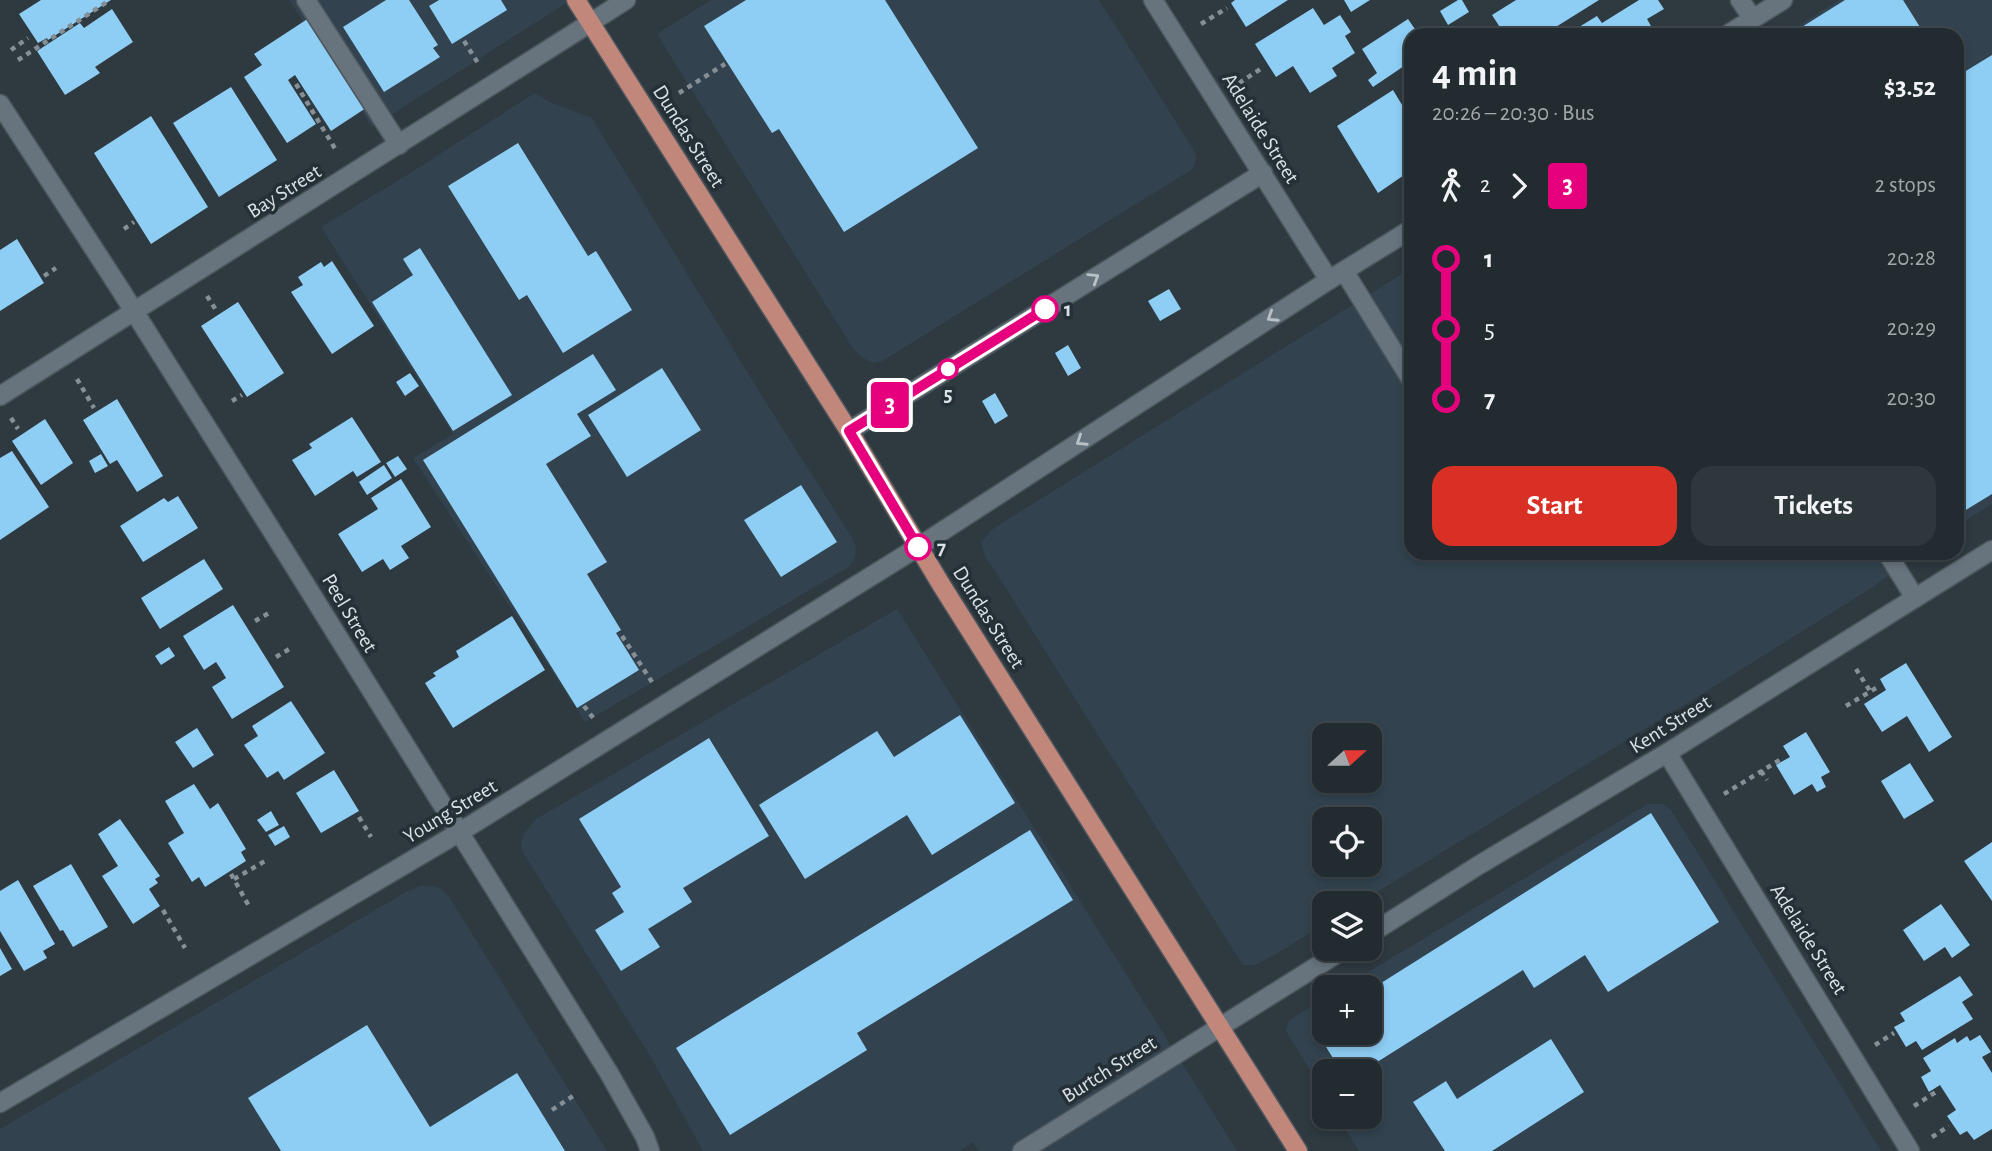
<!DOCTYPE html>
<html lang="en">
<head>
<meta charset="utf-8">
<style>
  :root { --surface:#222b30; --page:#2e373c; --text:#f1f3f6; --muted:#a2a7ab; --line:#3f474c; --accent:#d93025 }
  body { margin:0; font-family:"Alegreya Sans",sans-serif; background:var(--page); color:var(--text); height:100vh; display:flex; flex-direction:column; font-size:26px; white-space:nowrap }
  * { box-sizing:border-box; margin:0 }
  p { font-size:23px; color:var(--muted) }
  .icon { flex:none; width:38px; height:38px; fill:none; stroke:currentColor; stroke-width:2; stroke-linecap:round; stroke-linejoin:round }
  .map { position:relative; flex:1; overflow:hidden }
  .sheet { position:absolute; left:1404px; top:28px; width:560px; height:532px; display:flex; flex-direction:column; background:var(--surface); border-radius:21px; box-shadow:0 4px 10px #0003,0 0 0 2px var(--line) }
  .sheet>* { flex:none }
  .badge { padding:0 14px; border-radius:5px; font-size:24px; line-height:46px }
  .needle { width:46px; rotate:69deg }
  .tools { position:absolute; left:1312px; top:723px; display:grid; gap:14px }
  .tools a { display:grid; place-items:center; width:70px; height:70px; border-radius:14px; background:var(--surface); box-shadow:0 4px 10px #0003,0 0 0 2px var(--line); font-size:35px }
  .map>.badge { position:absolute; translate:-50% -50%; box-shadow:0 0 0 4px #fff }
  .legs { display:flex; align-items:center; gap:10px; height:77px; padding:0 28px; font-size:23px }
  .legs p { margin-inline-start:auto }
  .headline { display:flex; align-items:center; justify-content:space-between; height:119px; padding:0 28px }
  h1 { font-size:38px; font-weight:600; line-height:52px }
  .button { display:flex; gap:14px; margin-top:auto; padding:14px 28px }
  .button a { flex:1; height:80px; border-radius:21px; background:var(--accent); color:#fff; font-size:28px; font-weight:600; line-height:80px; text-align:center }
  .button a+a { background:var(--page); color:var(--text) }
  ul { padding:0 28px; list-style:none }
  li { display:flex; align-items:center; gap:24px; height:70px; font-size:26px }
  li i { display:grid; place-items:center; width:10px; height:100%; margin:0 9px; background:currentColor }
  li i::after { content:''; width:18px; height:18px; margin:-9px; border:5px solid; border-radius:50%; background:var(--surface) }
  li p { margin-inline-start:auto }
  li:first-child i { background:linear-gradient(#0000 50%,currentColor 0) }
  li:last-child i { background:linear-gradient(currentColor 50%,#0000 0) }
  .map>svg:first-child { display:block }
  .built { fill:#32434f; fill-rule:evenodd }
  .building { fill:#8ecdf4 }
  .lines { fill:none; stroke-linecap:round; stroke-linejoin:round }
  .lane-casing { stroke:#4d565d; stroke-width:21 }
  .street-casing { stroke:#4d565d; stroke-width:21 }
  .secondary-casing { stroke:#4d565d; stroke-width:21 }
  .primary-casing { stroke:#4d565d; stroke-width:21 }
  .path { stroke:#868f95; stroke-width:4.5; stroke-dasharray:5 5; stroke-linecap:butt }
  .lane { stroke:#68747d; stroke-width:18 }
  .street { stroke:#68747d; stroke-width:18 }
  .secondary { stroke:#68747d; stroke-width:18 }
  .primary { stroke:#c1877b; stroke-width:18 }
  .oneway { stroke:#b8c1c7 }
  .line-1-casing { stroke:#fff; stroke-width:16 }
  .line-1 { stroke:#e6007e; stroke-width:10 }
  .stop-1-dot { fill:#fff; stroke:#e6007e; stroke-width:3.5 }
  .labels { text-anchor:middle; stroke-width:7; stroke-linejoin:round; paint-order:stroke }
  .street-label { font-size:21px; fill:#dbe2e7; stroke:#242f36 }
  .stop-label { font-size:21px; font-weight:bold; fill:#dbe2e7; stroke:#242f36; text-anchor:start }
</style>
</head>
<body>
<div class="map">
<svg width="1992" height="1151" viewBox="0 0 1992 1151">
  <rect width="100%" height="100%" fill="#2e3940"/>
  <path class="built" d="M289 0H571L372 127Z
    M711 0H1099L1192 147 1196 156 1195 164 1191 170 897 352 882 361 874 363 868 361 859 355 850 344 657 34Z
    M1839 0H1992V504L1957 526 1956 35H1783Z
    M535 93 550 102 592 118 765 401 851 536 856 547 855 558 849 567 585 722 413 458 453 434 321 227 407 175Z
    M1410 269V553H1918L1873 587 1699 696 1359 903H1325V924L1269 958 1255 965H1243L991 565 985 556 981 543 990 531 1002 523ZM1325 735H1370V780H1325ZM1325 819H1370V864H1325Z
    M897 609 1237 1151H979L973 1142 960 1151H703L653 1061 522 851 521 844 523 835 536 819Z
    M1648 804H1663L1670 809 1675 816 1881 1151H1359L1338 1117 1370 1116V1071H1325V1094L1286 1031 1289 1020 1325 998V1032H1370V987H1343Z
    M420 886H434L441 889 449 897 607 1151H0V1129L406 892Z"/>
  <path class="building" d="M41 0H111L48 40 47 38 38 43 19 14Z
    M386 0H409L438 45 433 48 440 57 384 92 343 27Z
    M439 0H501L507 10 452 44 429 6Z
    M746 0H885L978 148 844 232 779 129 772 133 704 26Z
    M1235 0H1288L1246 27 1231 3Z
    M1344 0H1370L1351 12Z
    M1458 0H1462L1469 12 1448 25 1440 11Z
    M1516 0H1599L1543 35H1505L1492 15Z
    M1639 0H1658L1664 9 1647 19 1655 33 1652 35H1584L1579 27 1597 16 1602 23Z
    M1845 0H1903L1925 35H1789Z
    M1313 8 1324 25 1340 15 1351 32 1345 36 1355 53 1332 68 1337 76 1310 93 1293 66 1276 77 1255 44Z
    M112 9 133 42 95 67 100 73 65 95 37 51 80 23 84 28Z
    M309 18 366 108 331 131 295 75 288 80 316 124 287 143 244 77 262 65 254 54Z
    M1408 19 1419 35H1410V62L1373 87 1368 80 1377 73 1362 49Z
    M1992 55V494L1956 516V77Z
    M231 87 277 160 219 197 173 123Z
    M1393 90 1410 118V171L1378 193 1337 126Z
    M151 116 208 207 151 244 94 153Z
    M518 143 588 256 596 251 632 310 563 353 527 295 519 300 448 186Z
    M17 239 44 283 0 311V250Z
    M420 248 512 395 453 431 372 302 413 275 403 259Z
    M332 261 374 326 332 354 291 292 303 285 298 277 321 262 324 267Z
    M1169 289 1181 309 1160 321 1148 301Z
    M238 302 284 373 247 397 201 326Z
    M1068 345 1081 368 1068 376 1055 353Z
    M593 354 616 390 577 414 591 436 546 464 607 562 587 574 621 630 616 633 639 670 577 708 423 460Z
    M662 368 701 430 627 477 588 415Z
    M410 373 419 386 405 396 396 382Z
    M995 393 1008 416 995 424 982 401Z
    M117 399 163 476 137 492 117 460 110 464 83 420Z
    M352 417 381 462 357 477 353 471 315 496 292 460 312 448 309 444Z
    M45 419 73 463 41 485 12 441Z
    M12 451 49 507 0 540V458Z
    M101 454 108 466 95 473 89 461Z
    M398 456 407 469 395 477 386 463Z
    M384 465 392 478 367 495 359 482Z
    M401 479 431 527 401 546 409 558 390 570 383 559 362 572 338 534 378 509 371 498Z
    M801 485 837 542 781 577 744 520Z
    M178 496 198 528 143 562 120 526 164 498 168 502Z
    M204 559 223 589 160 629 141 598Z
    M233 605 284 687 232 719 212 687 226 678 220 668 216 662 204 670 183 636Z
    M512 616 545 670 453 728 425 683 436 676 433 673 459 657 456 651Z
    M169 647 175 656 161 665 155 656Z
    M1906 663 1952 737 1929 752 1907 716 1882 732 1864 704 1886 690 1880 679Z
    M291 701 325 753 284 780 278 771 267 778 244 745 258 736 252 726Z
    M960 715 1015 803 932 855 907 815 805 879 759 805 877 731 894 757Z
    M197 728 214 755 193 768 175 742Z
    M1806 732 1830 772 1821 777 1826 787 1817 792 1812 784 1794 795 1776 765 1790 757 1783 746Z
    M709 738 769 836 683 888 692 902 648 929 660 947 621 971 595 930 624 912 612 893 621 887 579 819Z
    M1910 763 1934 801 1904 819 1881 781Z
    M334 770 359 811 321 833 296 793Z
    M194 784 210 809 218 803 246 849 241 852 246 861 205 887 199 877 192 882 168 843 184 833 165 801Z
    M271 811 279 825 266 832 257 820Z
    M1651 813 1719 922 1608 992 1585 955 1534 988 1523 970 1363 1071H1341L1313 1026 1325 1019V1032H1370V990Z
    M120 819 160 876 155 879 158 883 149 889 160 906 133 924 102 876 118 866 98 834Z
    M284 826 290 837 275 846 268 835Z
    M1030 830 1073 900 857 1033 867 1050 730 1135 676 1048Z
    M1992 842V901L1964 861Z
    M71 864 108 927 73 947 63 930 60 931 33 886Z
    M18 880 55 944 43 951 47 958 24 971 0 931V891Z
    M1941 904 1970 945 1952 958 1945 947 1924 961 1903 930Z
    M0 948 12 969 0 976Z
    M1960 976 1973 995 1962 1002 1973 1019 1922 1050 1916 1041 1906 1047 1894 1027 1905 1021 1900 1013Z
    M367 1025 430 1127 517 1073 565 1151H281L248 1098Z
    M1980 1035 1991 1052 1982 1057 1992 1073V1129L1974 1140 1967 1131 1960 1135 1947 1116 1956 1110 1940 1085 1929 1092 1921 1077 1931 1071 1923 1058 1955 1038 1957 1043 1967 1036 1970 1041Z
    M1551 1039 1584 1092 1492 1151H1445L1413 1102 1446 1081 1457 1099Z"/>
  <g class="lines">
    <defs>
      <path id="lane" d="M306 0 399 145
        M1344 271 1410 378
        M849 431 1263 173
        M918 547 1329 280
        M1887 553 1915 598"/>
      <path id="street" d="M1153 0 1329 280 1410 230
        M1740 0 1753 19
        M590 23 626 0
        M1727 35 1783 0
        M0 104 120 289 289 558 609 1073 645 1137 650 1151
        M1667 753 1910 1151
        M1370 934 1479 865 1667 753 1992 550
        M0 1103 460 832 918 547
        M1022 1151 1346 948"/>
      <path id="secondary" d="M0 396 590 23"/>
      <path id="primary" d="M576 0 849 431 942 586 1298 1151"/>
    </defs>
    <use href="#lane" class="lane-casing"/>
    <use href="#street" class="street-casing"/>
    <use href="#secondary" class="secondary-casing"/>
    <use href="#primary" class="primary-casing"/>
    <path class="path" d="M1201 24 1227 8
      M464 41 478 63
      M11 50 28 38
      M18 60 110 0
      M1239 83 1262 68
      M296 84 337 152
      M679 93 725 64
      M124 229 134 222
      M44 276 56 268
      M207 296 216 310
      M77 379 94 408
      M232 401 242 395
      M11 418 18 429
      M255 621 269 613
      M622 636 652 682
      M276 657 291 648
      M1856 669 1870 691
      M584 706 594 719
      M1846 706 1876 688
      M1761 771 1767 780
      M1724 794 1783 758
      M359 817 371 837
      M231 874 250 908
      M234 879 265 861
      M163 910 185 948
      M1875 1045 1894 1033
      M1914 1106 1939 1090
      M552 1110 576 1094
      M1932 1137 1949 1126"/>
    <use href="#lane" class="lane"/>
    <use href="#street" class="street"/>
    <use href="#secondary" class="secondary"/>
    <use href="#primary" class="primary"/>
  </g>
  <defs><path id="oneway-chevron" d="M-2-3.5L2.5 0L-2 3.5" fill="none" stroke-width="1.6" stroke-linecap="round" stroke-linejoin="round" transform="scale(1.75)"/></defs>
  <g class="oneway">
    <use href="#oneway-chevron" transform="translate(1094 278) rotate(-32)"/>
    <use href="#oneway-chevron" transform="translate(1272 317) rotate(147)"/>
    <use href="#oneway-chevron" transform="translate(1081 441) rotate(147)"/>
  </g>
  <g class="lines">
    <defs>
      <path id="line-1" d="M918 547 849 431 1045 309"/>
    </defs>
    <use href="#line-1" class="line-1-casing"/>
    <use href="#line-1" class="line-1"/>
  </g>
  <g class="stop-1-dot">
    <circle cx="1045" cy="309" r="12"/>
    <circle cx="948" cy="369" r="9"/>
    <circle cx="918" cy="547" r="12"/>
  </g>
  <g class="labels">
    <g class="street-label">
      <text transform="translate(1261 128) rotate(58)" y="7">Adelaide Street</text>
      <text transform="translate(689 136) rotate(58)" y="7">Dundas Street</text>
      <text transform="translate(284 191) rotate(-32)" y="7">Bay Street</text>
      <text transform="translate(350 613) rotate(59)" y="7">Peel Street</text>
      <text transform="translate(989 617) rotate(58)" y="7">Dundas Street</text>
      <text transform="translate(1670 724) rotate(-32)" y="7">Kent Street</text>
      <text transform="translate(450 811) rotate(-31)" y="7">Young Street</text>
      <text transform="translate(1809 939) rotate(58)" y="7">Adelaide Street</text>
      <text transform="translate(1109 1069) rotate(-32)" y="7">Burtch Street</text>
    </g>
    <g class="stop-label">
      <text x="1064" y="316">1</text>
      <text x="948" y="401" text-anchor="middle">5</text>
      <text x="937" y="554">7</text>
    </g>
  </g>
</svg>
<div class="tools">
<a><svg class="needle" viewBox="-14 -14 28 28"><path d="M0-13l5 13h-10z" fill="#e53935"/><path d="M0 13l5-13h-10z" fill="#a2a7ab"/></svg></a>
<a><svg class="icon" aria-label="locate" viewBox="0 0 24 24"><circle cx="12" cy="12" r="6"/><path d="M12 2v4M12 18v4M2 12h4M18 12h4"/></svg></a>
<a><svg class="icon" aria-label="layers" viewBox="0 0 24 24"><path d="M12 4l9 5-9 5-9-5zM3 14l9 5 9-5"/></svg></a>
<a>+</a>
<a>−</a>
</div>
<b class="badge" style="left:890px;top:405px;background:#e6007e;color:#fff">3</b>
<section class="sheet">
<div class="headline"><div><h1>4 min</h1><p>20:26 – 20:30 · Bus</p></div><b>$3.52</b></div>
<div class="legs"><svg class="icon" aria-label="walk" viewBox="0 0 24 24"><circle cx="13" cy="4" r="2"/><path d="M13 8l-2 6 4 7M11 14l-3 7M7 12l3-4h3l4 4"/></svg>2<svg class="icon" aria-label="forward" viewBox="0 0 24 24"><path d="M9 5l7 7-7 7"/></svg><b class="badge" style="background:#e6007e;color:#fff">3</b><p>2 stops</p></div>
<ul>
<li><i style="color:#e6007e"></i><b>1</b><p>20:28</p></li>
<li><i style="color:#e6007e"></i><span>5</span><p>20:29</p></li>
<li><i style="color:#e6007e"></i><b>7</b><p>20:30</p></li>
</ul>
<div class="button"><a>Start</a><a>Tickets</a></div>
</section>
</div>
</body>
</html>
